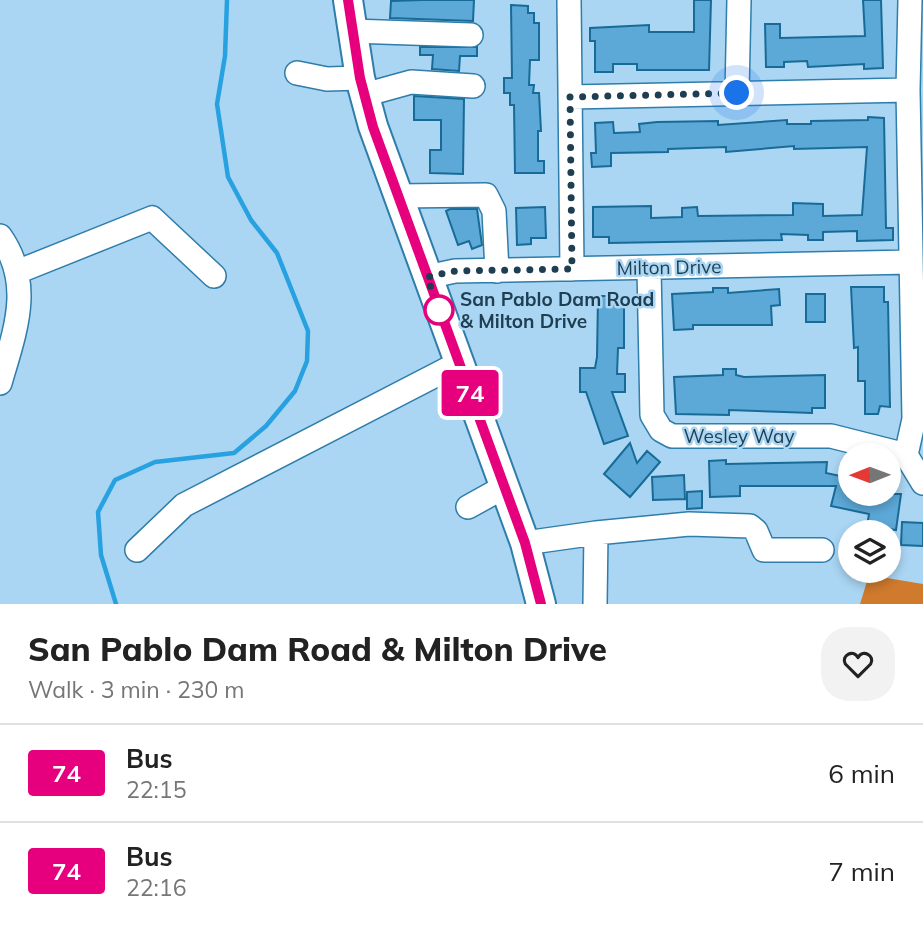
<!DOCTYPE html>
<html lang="en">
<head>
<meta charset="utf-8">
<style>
  :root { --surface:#fff; --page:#f2f2f2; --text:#222; --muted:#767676; --line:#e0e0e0 }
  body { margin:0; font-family:Mulish,sans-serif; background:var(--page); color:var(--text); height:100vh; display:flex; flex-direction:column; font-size:26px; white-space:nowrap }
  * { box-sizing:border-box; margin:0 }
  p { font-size:23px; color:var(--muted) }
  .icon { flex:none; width:38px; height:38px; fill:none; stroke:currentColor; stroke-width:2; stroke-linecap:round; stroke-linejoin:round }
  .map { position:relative; height:604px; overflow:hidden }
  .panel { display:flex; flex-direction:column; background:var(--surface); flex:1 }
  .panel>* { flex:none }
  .badge { padding:0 14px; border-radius:5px; font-size:24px; line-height:46px }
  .needle { width:46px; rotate:269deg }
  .tools { position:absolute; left:838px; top:443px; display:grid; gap:14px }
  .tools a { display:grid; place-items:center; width:63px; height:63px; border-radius:50%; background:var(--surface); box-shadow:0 4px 10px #0003; font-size:35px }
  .you { position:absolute; width:35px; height:35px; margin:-18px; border:5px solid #fff; border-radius:50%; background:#1a73e8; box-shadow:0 0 0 10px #1a73e833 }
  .map>.badge { position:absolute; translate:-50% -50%; box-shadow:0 0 0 4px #fff }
  .round { display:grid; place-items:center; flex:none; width:74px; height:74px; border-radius:28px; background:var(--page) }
  .overview { display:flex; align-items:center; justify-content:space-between; height:119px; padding:0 28px }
  h1 { font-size:33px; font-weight:800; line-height:52px }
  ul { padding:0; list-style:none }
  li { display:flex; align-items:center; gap:21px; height:98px; padding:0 28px; border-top:2px solid var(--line) }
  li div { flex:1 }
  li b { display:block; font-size:26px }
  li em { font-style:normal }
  li .badge { min-width:77px; font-weight:700; text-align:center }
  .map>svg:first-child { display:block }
  .forest { fill:#cf7a2d }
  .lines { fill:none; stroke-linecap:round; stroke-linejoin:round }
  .stream { stroke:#27a1e0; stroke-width:4.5 }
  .building { fill:#5ca8d7; stroke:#186b97; stroke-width:2 }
  .minor-casing { stroke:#2e7daa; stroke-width:26 }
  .major-casing { stroke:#2e7daa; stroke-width:32 }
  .minor { stroke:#fff; stroke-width:23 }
  .major { stroke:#fff; stroke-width:28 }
  .line-casing { stroke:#fff; stroke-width:16 }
  .line { stroke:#e6007e; stroke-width:10 }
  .walk { stroke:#1e3e51; stroke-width:7; stroke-dasharray:0 12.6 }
  .stop-dot { fill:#fff; stroke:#e6007e; stroke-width:3.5 }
  .labels { text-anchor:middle; stroke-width:5; stroke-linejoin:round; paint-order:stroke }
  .street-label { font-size:19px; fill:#1e3e51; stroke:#aad6f3 }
  .stop-label { font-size:19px; font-weight:bold; fill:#1e3e51; stroke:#aad6f3; text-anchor:start }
</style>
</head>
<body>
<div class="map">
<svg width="923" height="604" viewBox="0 0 923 604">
  <rect width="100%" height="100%" fill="#aad6f3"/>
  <path class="forest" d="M869 575 923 584V604H860Z"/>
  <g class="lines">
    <path class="stream" d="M116 604 101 555 98 512 115 480 155 462 234 453 266 426 295 391 307 361 308 331 277 253 251 220 228 177 217 104 225 56 227 0"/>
  </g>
  <path class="building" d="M422 0H474L473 21 390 18 391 1Z
    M694 0H711L709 70H637V64H613V72H595V41H590V28L649 25V32H694Z
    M863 0H881L883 68 864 69V64L808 67 807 61 784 62V67H766L765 24H780V38L865 36Z
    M511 5 528 6V13H534V23H539V60H530L529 85H534L533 93H539L541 131H538V161H544V173H515L514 105H510V93H504V78H512Z
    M420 47H477V56H460L459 71 432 69 433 55H420Z
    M414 96 464 99 463 174 430 173V150H441V120H414Z
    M868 117 884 118 886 228H893V240L857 241V231L823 232V240H808V235L781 234 782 240 609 243V237H593V207L651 206V218L682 217V208L697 207 698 216 793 215V203L823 204V216L862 215 867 147 794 149V146L726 152V147L668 149V152L611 153V166L592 167 591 153H596L595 123 613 122 614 133 640 132 639 124 657 122 718 121V125L787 120V124H811V121L868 120Z
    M545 207 546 238H531V244L517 245 516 208Z
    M450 209H477L482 245 472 249 469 241 458 245 446 211Z
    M851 287H884V302H888L890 407 880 406 878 414H865V381H858V347L854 348Z
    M713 288H728V293L779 289 780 305 771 306 772 325H693V329L674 330 672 294 713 292Z
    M806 294H825V322H806Z
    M598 296H624V348H618L617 374H625V392H612L628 436 604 444 586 392H580V368H595L597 357Z
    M723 369H736V375L744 377 825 375V408H812V413L729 410V415L676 414 674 377 723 375Z
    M630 443 637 463 647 451 660 462 630 497 604 474Z
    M726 460V464L827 462 826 473 850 478V494L886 498V494H901L896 530 867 526 869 514 831 506 836 486H740V496L710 497 709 461Z
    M684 475 685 499 653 500 652 477Z
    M702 491V508L687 509V492Z
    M902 522 923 523V546L901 545Z"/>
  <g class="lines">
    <defs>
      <path id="minor" d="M569 0 572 269
        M351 31 471 35
        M297 73 327 79 360 78
        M737 93 739 0
        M364 95 411 82 473 86
        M570 97 908 90
        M397 196 486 195 494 211 497 271
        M0 236C34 284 15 331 0 383
        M649 268 652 415 661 430 672 436H831L906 455 923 483
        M17 272 152 218 214 276
        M427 277 455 271 911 262
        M906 455 914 419 908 90 910 0
        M468 507 504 487
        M596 533 689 524 750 526 756 531 764 550H822
        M525 543 596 533 595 604
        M137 550 184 505 459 363"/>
      <path id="major" d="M348 0 360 78 373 126 525 543 541 604"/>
    </defs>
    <use href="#minor" class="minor-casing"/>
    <use href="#major" class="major-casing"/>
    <use href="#minor" class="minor"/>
    <use href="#major" class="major"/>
  </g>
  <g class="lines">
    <defs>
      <path id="line" d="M348 0 360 78 373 127 525 543 541 604"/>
    </defs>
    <use href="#line" class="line-casing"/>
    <use href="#line" class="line"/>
    <path class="walk" d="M439 310 427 277 455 271 572 269 570 97 737 93"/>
  </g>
  <circle class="stop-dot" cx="439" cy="310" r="14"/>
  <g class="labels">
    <g class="street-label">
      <text transform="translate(669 267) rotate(-1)" y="7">Milton Drive</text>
      <text x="739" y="443">Wesley Way</text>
    </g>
    <g class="stop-label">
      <text x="460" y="306">San Pablo Dam Road<tspan x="460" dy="22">&amp; Milton Drive</tspan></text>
    </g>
  </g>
</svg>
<div class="tools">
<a><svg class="needle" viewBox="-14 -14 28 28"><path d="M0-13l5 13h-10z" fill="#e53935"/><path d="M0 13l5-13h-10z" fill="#767676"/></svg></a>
<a><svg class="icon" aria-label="layers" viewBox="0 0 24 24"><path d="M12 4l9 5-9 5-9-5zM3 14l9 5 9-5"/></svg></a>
</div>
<div class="you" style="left:737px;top:93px"></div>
<b class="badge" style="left:470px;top:393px;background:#e6007e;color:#fff">74</b>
</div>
<section class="panel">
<div class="overview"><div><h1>San Pablo Dam Road &amp; Milton Drive</h1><p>Walk · 3 min · 230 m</p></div><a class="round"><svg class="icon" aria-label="heart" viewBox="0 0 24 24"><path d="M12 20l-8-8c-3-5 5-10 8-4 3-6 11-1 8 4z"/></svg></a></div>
<ul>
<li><span class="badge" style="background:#e6007e;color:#fff">74</span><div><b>Bus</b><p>22:15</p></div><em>6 min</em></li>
<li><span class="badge" style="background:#e6007e;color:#fff">74</span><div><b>Bus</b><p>22:16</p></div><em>7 min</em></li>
</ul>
</section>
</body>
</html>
